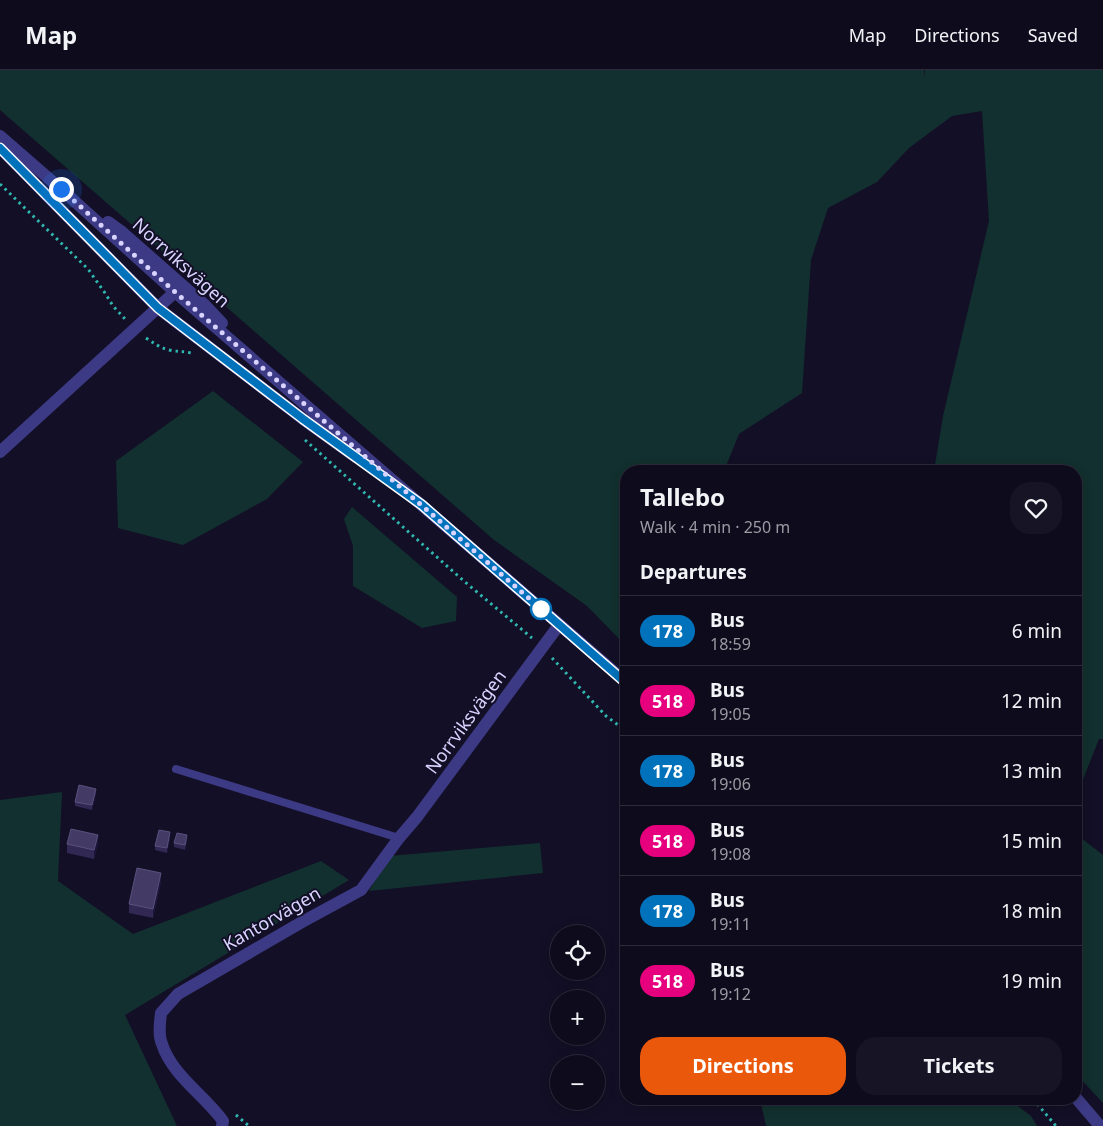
<!DOCTYPE html>
<html lang="en">
<head>
<meta charset="utf-8">
<style>
  :root { --surface:#0e0b1c; --page:#171425; --text:#f1f3f6; --muted:#9b9ba3; --line:#2e2b3b; --accent:#ea580c }
  body { margin:0; font-family:"Noto Sans",sans-serif; background:var(--page); color:var(--text); height:100vh; display:flex; flex-direction:column; font-size:19px; white-space:nowrap }
  * { box-sizing:border-box; margin:0 }
  p { font-size:16px; color:var(--muted) }
  .icon { flex:none; width:28px; height:28px; fill:none; stroke:currentColor; stroke-width:2; stroke-linecap:round; stroke-linejoin:round }
  .map { position:relative; flex:1; overflow:hidden }
  .side { position:absolute; left:620px; top:395px; width:462px; height:640px; display:flex; flex-direction:column; background:var(--surface); border-radius:20px; box-shadow:0 2px 12px #0003,0 0 0 1px var(--line) }
  .side>* { flex:none }
  .badge { padding:0 10px; border-radius:16px; font-size:18px; line-height:32px }
  .tools { position:absolute; left:550px; top:855px; display:grid; gap:10px }
  .tools a { display:grid; place-items:center; width:55px; height:55px; border-radius:50%; background:var(--surface); box-shadow:0 2px 12px #0003,0 0 0 1px var(--line); font-size:25px }
  .you { position:absolute; width:25px; height:25px; margin:-12px; border:4px solid #fff; border-radius:50%; background:#1a73e8; box-shadow:0 0 0 8px #1a73e833 }
  .map>.badge { position:absolute; translate:-50% -50%; box-shadow:0 0 0 2px #fff }
  h2 { padding:0 20px; font-size:19px; line-height:45px }
  .round { display:grid; place-items:center; flex:none; width:52px; height:52px; border-radius:20px; background:var(--page) }
  .head { display:flex; align-items:center; justify-content:space-between; height:85px; padding:0 20px }
  h1 { font-size:24px; font-weight:700; line-height:38px }
  .primary-button { display:flex; gap:10px; margin-top:auto; padding:10px 20px }
  .primary-button a { flex:1; height:58px; border-radius:20px; background:var(--accent); color:#fff; font-size:20px; font-weight:700; line-height:58px; text-align:center }
  .primary-button a+a { background:var(--page); color:var(--text) }
  ul { padding:0; list-style:none }
  li { display:flex; align-items:center; gap:15px; height:70px; padding:0 20px; border-top:1px solid var(--line) }
  li div { flex:1 }
  li b { display:block; font-size:19px }
  li em { font-style:normal }
  li .badge { min-width:55px; font-weight:700; text-align:center }
  header { display:flex; align-items:center; gap:30px; box-sizing:border-box; height:70px; padding:0 25px; background:var(--surface); border-bottom:1px solid var(--line) }
  header strong { font-size:24px }
  nav { display:flex; gap:28px; margin-inline-start:auto; font-size:18px }
  .map>svg:first-child { display:block }
  .green { fill:#12302f }
  .lines { fill:none; stroke-linecap:round; stroke-linejoin:round }
  .path { stroke:#2fb8b0; stroke-width:3; stroke-dasharray:2.5 4; stroke-linecap:butt }
  .service { stroke:#3d3a85; stroke-width:8 }
  .minor { stroke:#3d3a85; stroke-width:12 }
  .tertiary { stroke:#3d3a85; stroke-width:12 }
  .wall { fill:#312854 }
  .shaded-wall { fill:#1d163a }
  .building { fill:#433a66; stroke:#5a527e }
  .line-casing { stroke:#fff; stroke-width:11 }
  .line { stroke:#0072bc; stroke-width:8 }
  .walk { stroke:#d9d4ff; stroke-width:5; stroke-dasharray:0 9 }
  .stop-dot { fill:#fff; stroke:#0072bc; stroke-width:2.5 }
  .labels { text-anchor:middle; stroke-width:4; stroke-linejoin:round; paint-order:stroke }
  .street-label { font-size:18px; fill:#d9d4ff; stroke:#130f26 }
</style>
</head>
<body>
<header>
<strong>Map</strong>
<nav><a>Map</a><a>Directions</a><a>Saved</a></nav>
</header>
<div class="map">
<svg width="1103" height="1056" viewBox="0 0 1103 1056">
  <rect width="100%" height="100%" fill="#130f26"/>
  <path class="green" d="M0 0H924V7L925 0H1103V669H1099L1076 727V401H934L943 346 989 151 982 41 952 46 909 78 877 112 828 138 811 190 802 323 739 364 724 401H626V576L587 536 494 470 0 40Z
    M213 321 303 392 267 429 183 475 118 458 116 391Z
    M352 437 457 527 456 551 422 558 353 516V476L344 449Z
    M62 722 58 811 133 864 321 791 349 810 125 945 177 1056H0V730Z
    M1076 764 1103 785V1033L1076 1004Z
    M540 773 543 803 369 821 389 786Z
    M760 1029H1009L1031 1046 1037 1056H766Z"/>
  <g class="lines">
    <path class="path" d="M0 114 88 199 105 223 113 236 125 249
      M146 268C154 273 160 278 169 280 177 282 183 281 191 283
      M305 370 465 512 532 568
      M552 588 606 646 626 661
      M1033 1029 1056 1056
      M236 1045 249 1056"/>
    <path class="service" d="M176 699 399 768"/>
    <path class="minor" d="M0 382 175 222
      M222 1056 223 1051C204 1025 172 1005 162 974 158 965 160 952 161 943L178 924 302 852 361 820 399 768 417 747 559 555"/>
    <path class="tertiary" d="M0 66 61 119 175 222 626 612
      M0 78 158 238 303 349 356 387
      M108 152 122 162 205 235 222 253
      M1076 1028 1100 1056"/>
  </g>
  <path class="wall" d="M96 724 92 740 75 736V732Z
    M170 767 167 783 155 780V776Z
    M187 770 185 780 174 777V773Z
    M67 774H98L94 789 67 783Z
    M161 812 153 848 129 843V834Z"/>
  <path class="shaded-wall" d="M96 719V724L92 740V735Z
    M170 762V767L167 783V778Z
    M98 765V774L94 789V780Z
    M161 803V812L153 848V839Z"/>
  <path class="building" d="M79 715 96 719 92 735 75 732Z
    M71 759 98 765 94 780 67 774Z
    M159 760 170 762 167 778 155 776Z
    M177 763 187 765 185 775 174 773Z
    M137 798 161 803 153 839 129 834Z"/>
  <g class="lines">
    <defs>
      <path id="line" d="M0 78 158 238 303 349 422 435 626 613"/>
    </defs>
    <use href="#line" class="line-casing"/>
    <use href="#line" class="line"/>
    <path class="walk" d="M61 119 175 222 546 543 541 539"/>
  </g>
  <circle class="stop-dot" cx="541" cy="539" r="10"/>
  <g class="labels">
    <g class="street-label">
      <text transform="translate(181 193) rotate(42)" y="6">Norrviksvägen</text>
      <text transform="translate(466 652) rotate(-54)" y="6">Norrviksvägen</text>
      <text transform="translate(272 849) rotate(-30)" y="6">Kantorvägen</text>
    </g>
  </g>
</svg>
<div class="tools">
<a><svg class="icon" aria-label="locate" viewBox="0 0 24 24"><circle cx="12" cy="12" r="6"/><path d="M12 2v4M12 18v4M2 12h4M18 12h4"/></svg></a>
<a>+</a>
<a>−</a>
</div>
<div class="you" style="left:61px;top:119px"></div>
<section class="side">
<div class="head"><div><h1>Tallebo</h1><p>Walk · 4 min · 250 m</p></div><a class="round"><svg class="icon" aria-label="heart" viewBox="0 0 24 24"><path d="M12 20l-8-8c-3-5 5-10 8-4 3-6 11-1 8 4z"/></svg></a></div>
<h2>Departures</h2>
<ul>
<li><span class="badge" style="background:#0072bc;color:#fff">178</span><div><b>Bus</b><p>18:59</p></div><em>6 min</em></li>
<li><span class="badge" style="background:#e6007e;color:#fff">518</span><div><b>Bus</b><p>19:05</p></div><em>12 min</em></li>
<li><span class="badge" style="background:#0072bc;color:#fff">178</span><div><b>Bus</b><p>19:06</p></div><em>13 min</em></li>
<li><span class="badge" style="background:#e6007e;color:#fff">518</span><div><b>Bus</b><p>19:08</p></div><em>15 min</em></li>
<li><span class="badge" style="background:#0072bc;color:#fff">178</span><div><b>Bus</b><p>19:11</p></div><em>18 min</em></li>
<li><span class="badge" style="background:#e6007e;color:#fff">518</span><div><b>Bus</b><p>19:12</p></div><em>19 min</em></li>
</ul>
<div class="primary-button"><a>Directions</a><a>Tickets</a></div>
</section>
</div>
</body>
</html>
